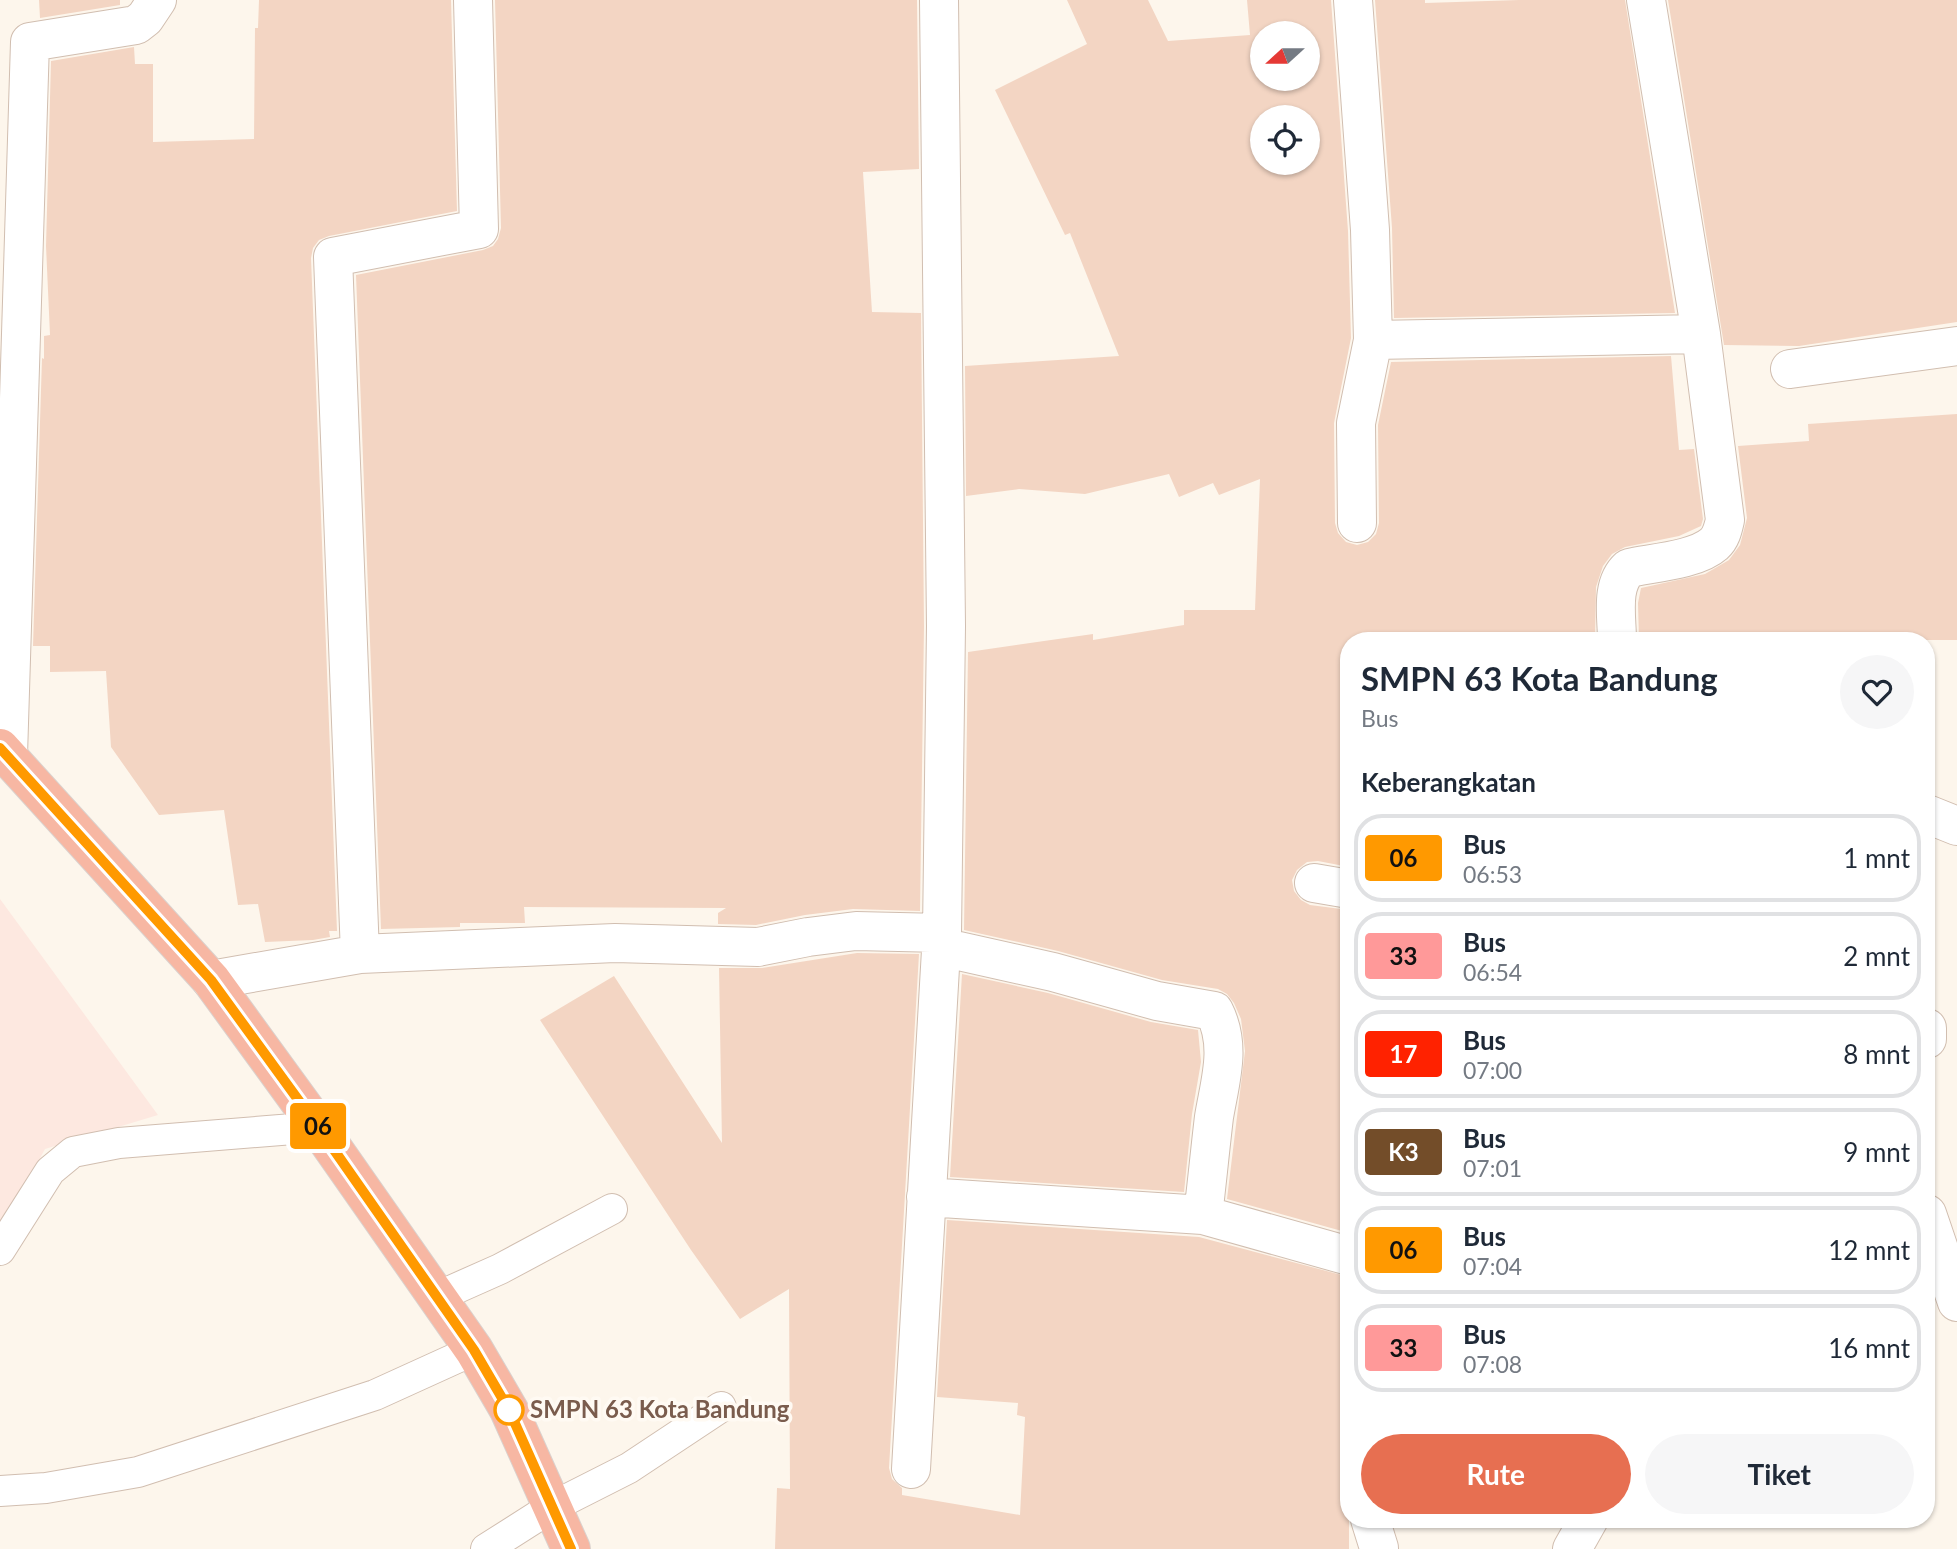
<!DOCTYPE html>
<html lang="id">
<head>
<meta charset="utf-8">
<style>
  :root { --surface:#fff; --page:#f6f6f7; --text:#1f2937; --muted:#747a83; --line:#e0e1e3; --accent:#e76f51 }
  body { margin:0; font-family:Lato,sans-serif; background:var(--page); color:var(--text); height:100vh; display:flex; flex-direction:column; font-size:26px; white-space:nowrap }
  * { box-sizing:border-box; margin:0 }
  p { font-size:23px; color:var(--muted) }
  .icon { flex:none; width:38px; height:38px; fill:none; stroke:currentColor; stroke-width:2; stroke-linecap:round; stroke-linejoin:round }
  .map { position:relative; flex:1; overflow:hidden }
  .drawer { position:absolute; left:1340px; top:632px; width:595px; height:896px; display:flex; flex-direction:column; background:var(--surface); border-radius:28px; box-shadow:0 2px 5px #0004 }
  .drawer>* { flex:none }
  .badge { padding:0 14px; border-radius:5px; font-size:24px; line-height:46px }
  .needle { width:46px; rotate:249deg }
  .fabs { position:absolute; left:1250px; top:21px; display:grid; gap:14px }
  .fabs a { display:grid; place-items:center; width:70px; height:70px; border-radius:50%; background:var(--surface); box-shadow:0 2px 5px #0004; font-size:35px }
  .map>.badge { position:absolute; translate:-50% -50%; box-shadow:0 0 0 4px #fff }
  h2 { padding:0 21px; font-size:26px; line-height:63px }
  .round { display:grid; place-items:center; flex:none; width:74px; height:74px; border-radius:37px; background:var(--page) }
  .summary { display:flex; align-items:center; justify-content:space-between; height:119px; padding:0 21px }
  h1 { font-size:33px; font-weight:700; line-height:52px }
  .button { display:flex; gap:14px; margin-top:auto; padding:14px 21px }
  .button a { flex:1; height:80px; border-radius:42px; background:var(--accent); color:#fff; font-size:28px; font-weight:700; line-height:80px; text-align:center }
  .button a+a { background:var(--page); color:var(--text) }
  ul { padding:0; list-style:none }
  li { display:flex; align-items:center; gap:21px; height:88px; margin:0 14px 10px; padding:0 7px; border:4px solid var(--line); border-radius:28px }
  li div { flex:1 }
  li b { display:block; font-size:26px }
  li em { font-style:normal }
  li .badge { min-width:77px; font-weight:700; text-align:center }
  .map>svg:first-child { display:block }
  .commercial { fill:#fde8e0 }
  .building { fill:#f3d5c3; fill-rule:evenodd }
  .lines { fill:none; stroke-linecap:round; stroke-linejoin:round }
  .lane-casing { stroke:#d1beb0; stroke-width:32 }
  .street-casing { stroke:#d1beb0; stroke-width:40 }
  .highway-casing { stroke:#dad1cd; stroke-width:40 }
  .lane { stroke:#fff; stroke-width:30 }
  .street { stroke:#fff; stroke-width:38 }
  .highway { stroke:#f7b7a3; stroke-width:38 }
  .line-casing { stroke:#fff; stroke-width:16 }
  .line { stroke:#f90; stroke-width:10 }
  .stop-dot { fill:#fff; stroke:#f90; stroke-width:3.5 }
  .labels { text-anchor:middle; stroke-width:7; stroke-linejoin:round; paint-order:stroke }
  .stop-label { font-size:24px; font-weight:bold; fill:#7a5c4d; stroke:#fffaf3; text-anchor:start }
</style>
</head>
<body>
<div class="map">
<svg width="1957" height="1549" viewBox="0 0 1957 1549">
  <rect width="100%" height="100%" fill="#fdf6ec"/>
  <path class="commercial" d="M0 899 158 1115 45 1149 0 1232Z"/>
  <path class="building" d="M39 0H120V5L40 18Z
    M259 0H451L457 211 329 236 319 240 313 248 311 258 337 931H329L330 937 313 940 265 942 258 904 238 905 224 810 159 815 111 747 106 671 50 672V646H33L42 358 44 359V336L50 335 46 246 51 61 134 47 135 64H153V142L254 139 255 28H258Z
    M495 0H917L919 169 863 172 872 312 921 313 924 626 920 911 853 909 805 915 756 925 718 924V913L726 908 524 907 525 923H460V927L381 929 356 275 483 250 493 246 498 239 501 228Z
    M1067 0H1148L1168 41 1250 35 1247 0H1331L1348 231 1351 338 1334 423 1335 523 1338 533 1346 542 1357 545 1368 542 1376 534 1379 523 1378 425 1391 362 1671 356 1679 450 1694 449 1703 519 1701 526 1679 536 1625 547 1612 554 1603 566 1596 587 1595 640H1349V867L1318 861 1307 862 1297 870 1292 880 1294 891 1301 900 1310 905 1349 910V1233L1227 1199 1245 1051 1241 1019 1234 1003 1227 994 1218 989 1162 980 1058 951 964 930 968 652 1093 634V640L1184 625V610H1255L1260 479 1219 495 1213 483 1179 497 1169 474 1085 494 1019 489 966 496 965 366 1119 356 1070 233 1065 235 995 90 1087 44ZM1262 33H1307V79H1262ZM1262 117H1307V163H1262Z
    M1375 0H1425V3L1519 0H1625L1675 313 1394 318 1392 228Z
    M1668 0H1957V322L1799 346 1724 345Z
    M1957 414V640H1639L1638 603 1641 588 1705 574 1729 560 1740 545 1747 518 1738 446 1809 441 1808 424Z
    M857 953 919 954 889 1468 892 1479 902 1488V1495L1020 1515 1025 1417 1017 1415 1018 1403 937 1397 947 1220 1199 1237 1349 1277V1549H775L777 1488 790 1489 789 1289 740 1319 691 1250 540 1020 614 976 722 1143 719 968H762Z
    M962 974 1048 993 1151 1022 1198 1030 1201 1062 1192 1114 1184 1192 950 1177Z"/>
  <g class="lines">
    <defs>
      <path id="lane" d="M0 1250 50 1171 73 1152 119 1143 318 1127
        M437 1297 500 1269 612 1209
        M0 1491 46 1488 138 1472 375 1395 474 1350
        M486 1549 552 1507 629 1468 721 1407"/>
      <path id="street" d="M1353 0 1370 230 1373 340 1356 423 1357 523
        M1373 340 1701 334
        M1790 369 1957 346
        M1617 640C1617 617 1610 585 1629 568 1652 563 1696 560 1714 544 1721 538 1723 529 1725 520L1701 334 1646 0
        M8 756 30 42 136 25 145 18 157 0
        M1927 814 1957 826
        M1314 883 1349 889
        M941 947 1053 972 1157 1001 1214 1011C1232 1046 1220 1081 1214 1117 1210 1150 1207 1183 1203 1215
        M360 954 333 257 479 229 473 0
        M211 980 360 954 615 943 758 947 808 937 856 931 942 933 946 626 939 0
        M1927 1028V1039
        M926 1197 1203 1215 1349 1256
        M1927 1214 1957 1302
        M911 1469 942 933
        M1370 1519 1379 1548
        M1572 1549 1589 1519"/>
      <path id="highway" d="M0 748 211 980 318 1127 474 1350 509 1410 571 1549"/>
    </defs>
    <use href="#lane" class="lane-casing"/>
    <use href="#street" class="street-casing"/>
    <use href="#highway" class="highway-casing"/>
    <use href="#lane" class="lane"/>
    <use href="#street" class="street"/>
    <use href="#highway" class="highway"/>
  </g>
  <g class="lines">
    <defs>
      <path id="line" d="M0 748 211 980 318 1127 474 1350 509 1410 571 1549"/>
    </defs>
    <use href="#line" class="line-casing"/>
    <use href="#line" class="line"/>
  </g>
  <circle class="stop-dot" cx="509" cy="1410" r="14"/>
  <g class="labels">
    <g class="stop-label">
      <text x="530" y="1418">SMPN 63 Kota Bandung</text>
    </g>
  </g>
</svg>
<div class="fabs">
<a><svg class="needle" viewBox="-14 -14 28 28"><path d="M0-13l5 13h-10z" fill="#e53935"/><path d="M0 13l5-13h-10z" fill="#747a83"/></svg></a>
<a><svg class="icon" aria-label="locate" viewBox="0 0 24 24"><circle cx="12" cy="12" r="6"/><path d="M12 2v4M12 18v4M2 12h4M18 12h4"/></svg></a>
</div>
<b class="badge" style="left:318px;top:1126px;background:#f90;color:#111">06</b>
<section class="drawer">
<div class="summary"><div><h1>SMPN 63 Kota Bandung</h1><p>Bus</p></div><a class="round"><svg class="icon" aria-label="heart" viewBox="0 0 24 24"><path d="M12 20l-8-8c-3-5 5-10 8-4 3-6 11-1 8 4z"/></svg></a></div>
<h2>Keberangkatan</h2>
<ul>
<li><span class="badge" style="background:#f90;color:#111">06</span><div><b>Bus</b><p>06:53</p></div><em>1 mnt</em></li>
<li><span class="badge" style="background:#f99;color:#111">33</span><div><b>Bus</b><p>06:54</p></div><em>2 mnt</em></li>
<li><span class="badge" style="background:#f20;color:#fff">17</span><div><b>Bus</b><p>07:00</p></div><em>8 mnt</em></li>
<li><span class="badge" style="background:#734d29;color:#fff">K3</span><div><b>Bus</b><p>07:01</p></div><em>9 mnt</em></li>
<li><span class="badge" style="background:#f90;color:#111">06</span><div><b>Bus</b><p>07:04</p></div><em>12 mnt</em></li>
<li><span class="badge" style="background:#f99;color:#111">33</span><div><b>Bus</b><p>07:08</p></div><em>16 mnt</em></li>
</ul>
<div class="button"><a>Rute</a><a>Tiket</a></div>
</section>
</div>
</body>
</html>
